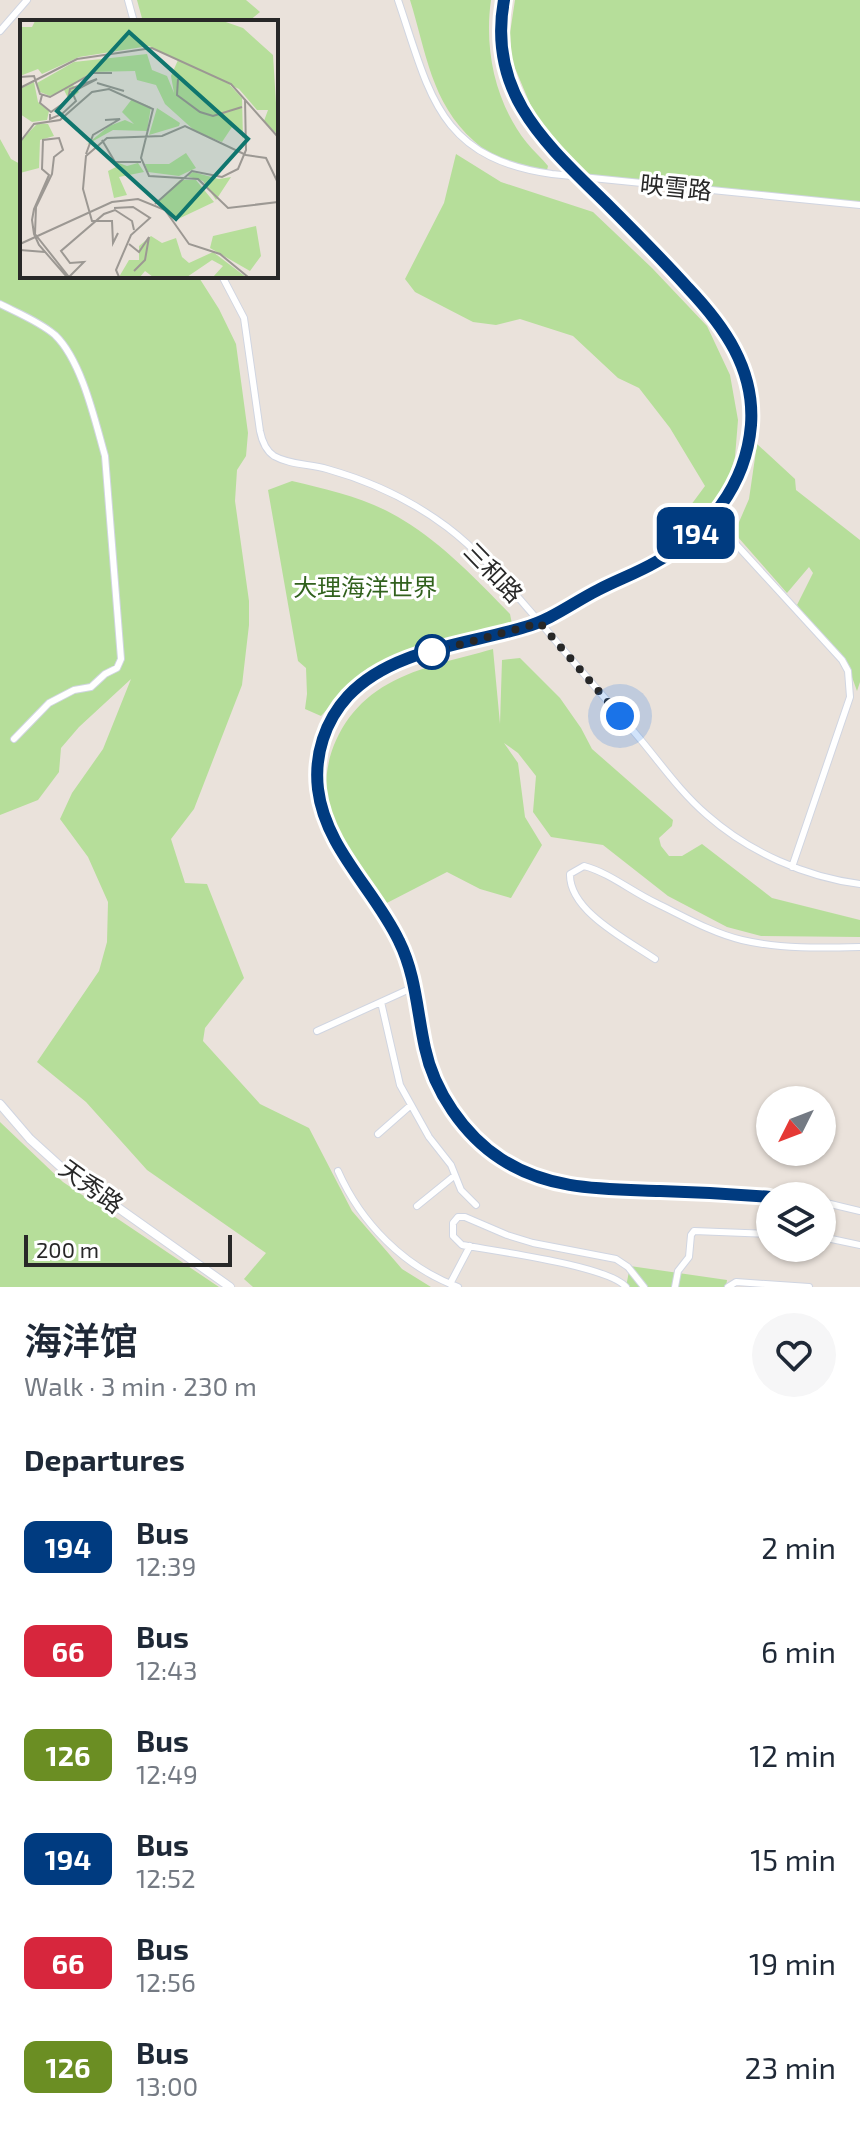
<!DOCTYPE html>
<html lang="en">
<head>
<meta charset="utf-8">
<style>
  :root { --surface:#fff; --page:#f6f6f7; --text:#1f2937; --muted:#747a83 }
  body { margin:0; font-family:"Exo 2","Noto Sans SC",sans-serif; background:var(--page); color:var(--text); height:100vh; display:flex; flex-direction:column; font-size:30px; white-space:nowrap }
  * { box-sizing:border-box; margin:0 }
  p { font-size:26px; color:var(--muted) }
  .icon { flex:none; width:44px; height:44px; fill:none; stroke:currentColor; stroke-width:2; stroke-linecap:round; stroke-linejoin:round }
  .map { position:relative; height:1287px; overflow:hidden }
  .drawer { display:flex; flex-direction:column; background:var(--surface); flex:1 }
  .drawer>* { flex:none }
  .badge { padding:0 16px; border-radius:12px; font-size:28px; line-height:52px }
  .needle { width:52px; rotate:228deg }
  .tools { position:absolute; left:756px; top:1086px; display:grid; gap:16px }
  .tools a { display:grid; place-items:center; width:80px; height:80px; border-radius:50%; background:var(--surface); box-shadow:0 2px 6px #0004; font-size:40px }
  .scale { position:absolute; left:24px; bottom:20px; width:208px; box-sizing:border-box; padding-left:8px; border:4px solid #282828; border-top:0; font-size:22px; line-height:28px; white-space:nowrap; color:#282828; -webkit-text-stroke:6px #fff; paint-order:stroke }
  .you { position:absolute; width:40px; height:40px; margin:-20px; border:6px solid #fff; border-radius:50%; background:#1a73e8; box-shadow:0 0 0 12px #1a73e833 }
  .map>.badge { position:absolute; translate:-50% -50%; box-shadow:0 0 0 4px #fff }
  h2 { padding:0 24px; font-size:30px; line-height:72px }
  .round { display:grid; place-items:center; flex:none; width:84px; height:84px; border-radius:42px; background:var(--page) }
  .overview { display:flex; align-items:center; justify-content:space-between; height:136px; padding:0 24px }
  h1 { font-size:38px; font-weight:600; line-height:60px }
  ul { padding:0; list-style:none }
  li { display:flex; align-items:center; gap:24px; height:104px; padding:0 24px }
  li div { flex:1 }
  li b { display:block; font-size:30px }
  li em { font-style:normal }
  li .badge { min-width:88px; font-weight:700; text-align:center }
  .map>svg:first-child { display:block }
  .green { fill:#b6de9a }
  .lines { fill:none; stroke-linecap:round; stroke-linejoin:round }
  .minor-casing { stroke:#d0d5e1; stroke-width:8 }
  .secondary-casing { stroke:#d0d5e1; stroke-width:10 }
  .minor { stroke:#fff; stroke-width:6 }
  .secondary { stroke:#fff; stroke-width:8 }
  .line-casing { stroke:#fff; stroke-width:18 }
  .line { stroke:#003b80; stroke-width:12 }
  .walk { stroke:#282828; stroke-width:8; stroke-dasharray:0 14.4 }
  .stop-dot { fill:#fff; stroke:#003b80; stroke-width:4 }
  .labels { text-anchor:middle; stroke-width:6; stroke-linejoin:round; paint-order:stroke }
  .street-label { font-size:24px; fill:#282828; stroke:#fff }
  .park-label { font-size:24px; fill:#31611d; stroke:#fff }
  .inset-road { fill:none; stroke:#9c9893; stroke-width:2 }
  .view { fill:#0f766e; fill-opacity:0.15; stroke:#0f766e; stroke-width:4 }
  .inset-edge { fill:none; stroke:#282828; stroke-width:4 }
</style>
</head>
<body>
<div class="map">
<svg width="860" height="1287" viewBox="0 0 860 1287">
  <rect width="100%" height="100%" fill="#eae2db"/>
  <path class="green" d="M137 0H246L260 12 248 22H143Z
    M410 0H491C484 49 495 103 527 143 533 151 542 158 548 166L547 170 542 172C526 167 509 163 494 156 487 153 480 146 474 141 431 103 426 51 410 0Z
    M515 0H860V204L610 183 586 174 560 149 533 111 512 61 510 33Z
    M0 139 11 159 22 165V276H198L219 309 236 344 248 433 246 456 237 470 235 501 249 601V625L242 685 194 809 171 839 185 883 207 884 244 978 205 1028 203 1041 260 1104 309 1128 352 1211 402 1269 431 1287H253L244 1279 266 1253 147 1170 86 1102 37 1062 99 971 107 942 108 902 88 857 60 819 72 793 103 749 131 679 79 727 61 748 59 772 38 800 0 815Z
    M456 154 501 182 593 212 652 268 707 326 730 375 738 420 735 457 724 493 702 526 688 509 705 486 670 428 639 388 618 378 573 336 520 319 496 325 473 322 415 292 405 279 444 203Z
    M757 444 795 479 796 490 860 540V682L857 691 848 666 797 605 813 573 809 567 787 593 737 536 736 529 749 499Z
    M292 481C330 490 370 499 403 520 444 545 477 580 510 614L512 624 500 632 381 666 352 683 321 716 305 709 307 694 306 668 298 661 268 490Z
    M493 649 500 724 502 660 520 658 560 698 581 728 592 749 673 820 672 826 659 838 661 846 669 856H682L702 844 772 898 860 920V937L761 936 727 927 668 896 603 845 551 837 533 812 536 776 518 753 504 743 518 763 525 817 542 845 511 898 480 889 447 872 381 906C365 880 345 854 334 826 312 773 338 711 388 684 420 666 458 659 493 649Z
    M0 1122 63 1182 219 1287H0Z
    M630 1266 727 1280 726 1287H626Z"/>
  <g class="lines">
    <defs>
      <path id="minor" d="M128 0 134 22
        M398 0C430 94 438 158 552 174L860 205
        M504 0C485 91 545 143 604 201 631 227 658 255 684 283 723 326 758 372 750 432 738 527 672 552 598 590 579 600 560 613 540 622 526 629 509 632 494 636 462 644 431 652 400 661 369 674 344 695 329 725 286 813 369 873 401 945 417 981 417 1020 427 1057 446 1124 503 1173 569 1186L770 1197
        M0 31 27 0
        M222 276 244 318 260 431C262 441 265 450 274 456 290 465 310 464 327 469 370 481 411 500 447 527 484 555 513 592 544 627 574 663 605 698 635 733 659 761 679 791 707 815 749 852 805 877 860 884
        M0 304C18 313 40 322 55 335 82 361 95 421 105 456L121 659 117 668 105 674 91 687 74 690 49 703 14 739
        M712 518 842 660 848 671 850 697 792 867
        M655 959C627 940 569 911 570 874L584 866C610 873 632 892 656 903 683 916 712 933 742 940 780 949 821 948 860 947
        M381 1002 400 1085 429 1137 451 1165 461 1190 476 1205
        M317 1031 414 987
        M378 1134 411 1105
        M338 1171C361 1223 404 1267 458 1287
        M822 1202 860 1211
        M417 1206 454 1176
        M822 1237 860 1245
        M450 1284 470 1246
        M626 1287C609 1266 494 1251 462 1245L453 1236V1223L458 1217H465L507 1235 533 1243 616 1259 628 1267 644 1287
        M675 1287 678 1271 689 1257 691 1235 694 1231 770 1234
        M728 1287 736 1282 809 1287"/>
      <path id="secondary" d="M0 1104 30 1139 62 1168 230 1287"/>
    </defs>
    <use href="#minor" class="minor-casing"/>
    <use href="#secondary" class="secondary-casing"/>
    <use href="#minor" class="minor"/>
    <use href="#secondary" class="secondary"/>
  </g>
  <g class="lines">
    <defs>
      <path id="line" d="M504 0C487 93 545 143 605 202 633 230 661 258 688 288 724 326 755 369 751 425 746 485 708 533 656 562 637 573 617 580 598 590 574 602 551 620 525 627 466 645 392 649 348 696 325 721 314 755 318 789 325 848 375 890 399 941 416 975 417 1012 425 1048 434 1091 464 1135 501 1159 550 1191 604 1189 660 1191 697 1192 733 1194 770 1197"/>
    </defs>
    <use href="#line" class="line-casing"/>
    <use href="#line" class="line"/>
    <path class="walk" d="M432 652 540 623 620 716"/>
  </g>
  <circle class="stop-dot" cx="432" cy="652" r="16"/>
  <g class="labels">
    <g class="street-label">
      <text transform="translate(676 188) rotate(6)" y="8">映雪路</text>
      <text transform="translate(493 573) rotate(46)" y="8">三和路</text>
      <text transform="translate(91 1187) rotate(36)" y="8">天秀路</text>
    </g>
    <g class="park-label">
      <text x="365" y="596">大理海洋世界</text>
    </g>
  </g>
  <g transform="translate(20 20)">
    <rect width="258" height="258" fill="#eae2db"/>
    <path d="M15 1H203L223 8 253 35 258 115 244 101 248 90H237L219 69 129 26 59 37 22 54 18 49 0 56V7H12ZM127 34 132 50 147 56 154 73 151 56 158 40 207 62 222 78 223 119 220 109 212 107 202 122 176 112 145 84 136 65 117 60 115 51 71 52 53 65 59 72 49 80 44 70 30 76 20 72 17 63 54 42ZM14 62 18 82 29 91 27 100 12 102 0 94V69ZM112 79 131 87 127 111 93 110 66 125 89 106 105 100 114 104 102 92ZM137 88 160 103 159 106 129 115ZM18 103 28 104 34 116 20 120 19 148 0 153V121ZM166 133 176 148 159 156 128 152 125 144H149ZM93 141 107 146 118 143 124 152 99 157 107 175 94 178 88 151 96 147ZM173 152 199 159 211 157 196 180 183 161 167 156ZM160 160H176L194 182 156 200 137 182ZM236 206 241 236 230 251 190 228 193 216ZM131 216 142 223 156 218 162 237 169 243 193 232 226 257H193L203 246 192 240 167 257H133L125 251 120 257H99L109 240H119V226Z" fill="#b6de9a"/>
    <path class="inset-road" d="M0 57 14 56 20 74 30 77 73 53H92M158 59 157 75 180 92 193 96 222 87M77 63 104 71M0 68 57 39 132 28 211 64 258 117M22 75 20 83 31 92 48 80 50 69 77 59 52 72 56 81 42 94 30 99V94M82 120 95 142H121M0 122 14 104 40 100 72 72 89 69 133 89 121 138 129 156 178 159 208 188 258 182M66 134 73 115 100 99 85 100M135 184 172 151 202 157 218 149 226 130 225 79M94 188 113 187 130 198 111 215 96 250 99 257M98 213 93 223 92 201H72L63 169 66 136 87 118 142 116 165 106 226 135 246 138 258 163M0 224 92 182 118 179 145 190 169 224 200 234 228 257M109 224 119 232 129 217 125 240 114 251M0 230 25 232M47 257 19 225 14 214 12 200 14 189 29 155 22 149 23 120 39 118 43 130 34 137 32 154 16 187 15 214 49 257 64 242 50 243 41 231 84 194 95 190 112 201 114 210"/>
    <path class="view" d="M109 12 228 119 156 199 37 91Z"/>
    <rect width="258" height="258" class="inset-edge"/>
  </g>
</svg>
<div class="tools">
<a><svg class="needle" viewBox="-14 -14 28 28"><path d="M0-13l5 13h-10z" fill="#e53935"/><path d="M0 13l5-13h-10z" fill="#747a83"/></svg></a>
<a><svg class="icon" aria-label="layers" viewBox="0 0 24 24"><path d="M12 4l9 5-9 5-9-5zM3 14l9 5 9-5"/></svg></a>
</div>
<div class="scale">200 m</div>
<div class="you" style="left:620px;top:716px"></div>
<b class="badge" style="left:696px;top:533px;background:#003b80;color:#fff">194</b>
</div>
<section class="drawer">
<div class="overview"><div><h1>海洋馆</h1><p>Walk · 3 min · 230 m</p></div><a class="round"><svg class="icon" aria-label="heart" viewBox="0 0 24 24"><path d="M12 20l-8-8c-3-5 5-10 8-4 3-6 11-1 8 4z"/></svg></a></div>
<h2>Departures</h2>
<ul>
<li><span class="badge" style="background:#003b80;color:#fff">194</span><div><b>Bus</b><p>12:39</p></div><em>2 min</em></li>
<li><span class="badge" style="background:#d7263d;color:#fff">66</span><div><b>Bus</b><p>12:43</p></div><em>6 min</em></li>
<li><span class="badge" style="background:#6b8e23;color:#fff">126</span><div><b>Bus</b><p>12:49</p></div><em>12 min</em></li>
<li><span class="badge" style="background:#003b80;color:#fff">194</span><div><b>Bus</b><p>12:52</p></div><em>15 min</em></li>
<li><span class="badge" style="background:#d7263d;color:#fff">66</span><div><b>Bus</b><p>12:56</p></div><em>19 min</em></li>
<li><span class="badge" style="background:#6b8e23;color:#fff">126</span><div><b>Bus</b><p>13:00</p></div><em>23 min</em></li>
</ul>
</section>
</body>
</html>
